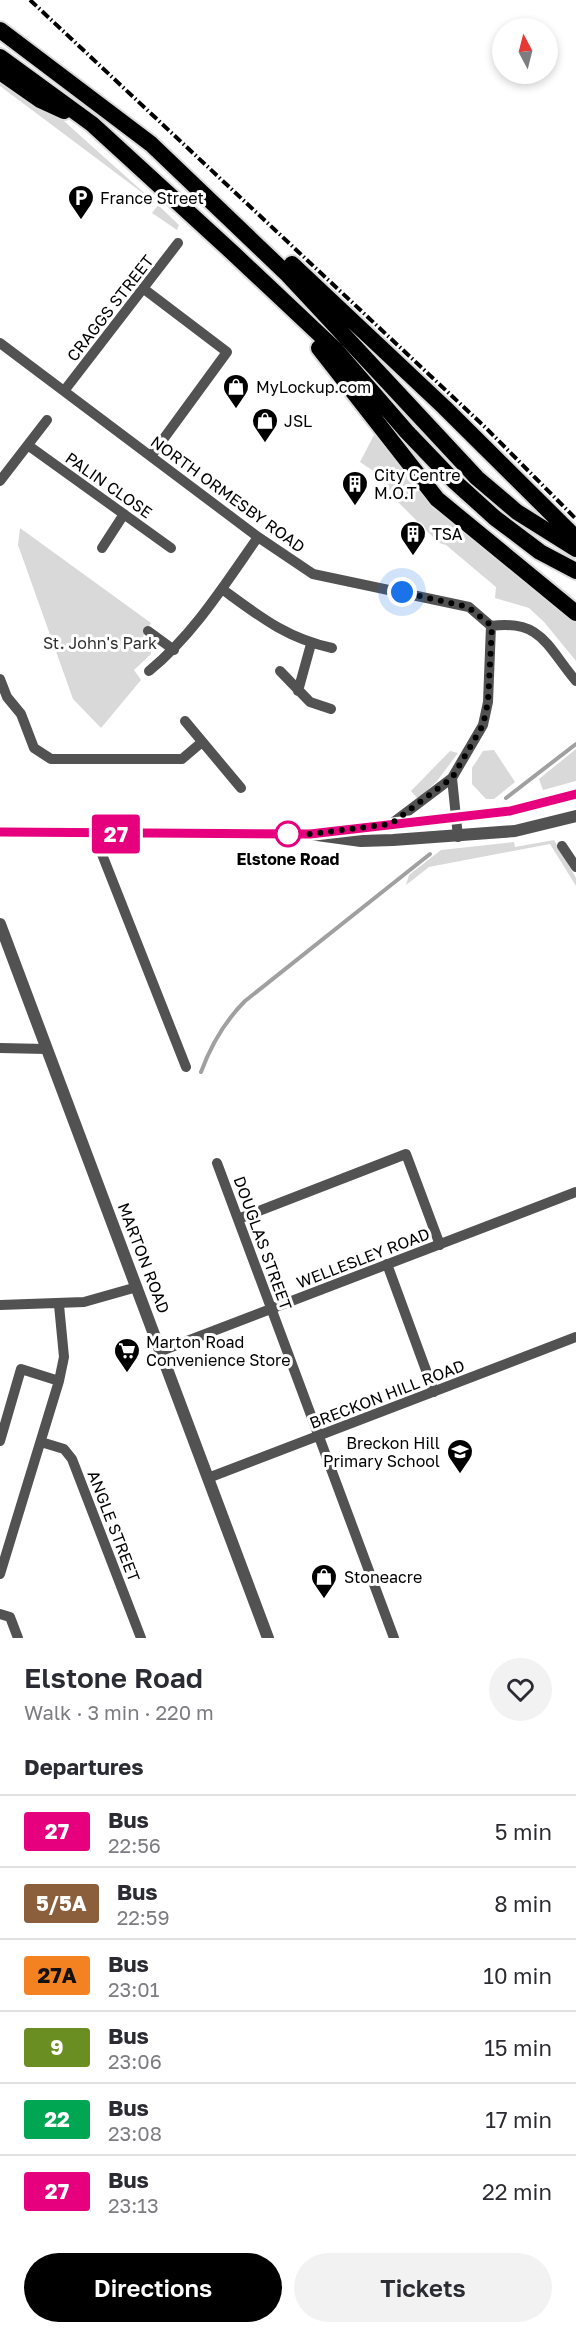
<!DOCTYPE html>
<html lang="en">
<head>
<meta charset="utf-8">
<style>
  :root { --surface:#fff; --page:#f2f2f3; --text:#2b2b33; --muted:#7c7c81; --line:#e1e1e2; --accent:#000 }
  body { margin:0; font-family:"Golos Text",sans-serif; background:var(--page); color:var(--text); height:100vh; display:flex; flex-direction:column; font-size:22px; white-space:nowrap }
  * { box-sizing:border-box; margin:0 }
  p { font-size:20px; color:var(--muted) }
  .icon { flex:none; width:33px; height:33px; fill:none; stroke:currentColor; stroke-width:2; stroke-linecap:round; stroke-linejoin:round }
  .map { position:relative; height:1638px; overflow:hidden }
  .sheet { display:flex; flex-direction:column; background:var(--surface); flex:1 }
  .sheet>* { flex:none }
  .badge { padding:0 12px; border-radius:4px; font-size:21px; line-height:39px }
  .needle { width:39px; rotate:353deg }
  .fabs { position:absolute; left:492px; top:18px; display:grid; gap:12px }
  .fabs a { display:grid; place-items:center; width:66px; height:66px; border-radius:50%; background:var(--surface); box-shadow:0 3px 9px #0003; font-size:30px }
  .you { position:absolute; width:30px; height:30px; margin:-15px; border:4px solid #fff; border-radius:50%; background:#1a73e8; box-shadow:0 0 0 9px #1a73e833 }
  .map>.badge { position:absolute; translate:-50% -50%; box-shadow:0 0 0 3px #fff }
  h2 { padding:0 24px; font-size:22px; line-height:54px }
  .round { display:grid; place-items:center; flex:none; width:63px; height:63px; border-radius:32px; background:var(--page) }
  .summary { display:flex; align-items:center; justify-content:space-between; height:102px; padding:0 24px }
  h1 { font-size:28px; font-weight:600; line-height:45px }
  .cta { display:flex; gap:12px; margin-top:auto; padding:12px 24px }
  .cta a { flex:1; height:69px; border-radius:36px; background:var(--accent); color:#fff; font-size:24px; font-weight:600; line-height:69px; text-align:center }
  .cta a+a { background:var(--page); color:var(--text) }
  ul { padding:0; list-style:none }
  li { display:flex; align-items:center; gap:18px; height:72px; padding:0 24px; border-top:2px solid var(--line) }
  li div { flex:1 }
  li b { display:block; font-size:22px }
  li em { font-style:normal }
  li .badge { min-width:66px; font-weight:700; text-align:center }
  .map>svg:first-child { display:block }
  .green { fill:#d9d9d9 }
  .lines { fill:none; stroke-linecap:round; stroke-linejoin:round }
  .stream { stroke:#a0a0a0; stroke-width:4 }
  .trunk-casing { stroke:#dbdbdb; stroke-width:20 }
  .minor { stroke:#525252; stroke-width:10 }
  .tertiary { stroke:#525252; stroke-width:12 }
  .trunk { stroke:#000; stroke-width:16 }
  .rail { stroke:#000; stroke-width:4; stroke-dasharray:9 3 1.5 3; stroke-linecap:butt }
  .line-casing { stroke:#fff; stroke-width:14 }
  .line { stroke:#e6007e; stroke-width:9 }
  .walk { stroke:#000; stroke-width:6; stroke-dasharray:0 10.8 }
  .stop-dot { fill:#fff; stroke:#e6007e; stroke-width:3 }
  .labels { text-anchor:middle; stroke-width:6; stroke-linejoin:round; paint-order:stroke }
  .poi-label { font-size:16px; fill:#000; stroke:#fff; text-anchor:start }
  .street-label { font-size:16px; fill:#000; stroke:#fff }
  .park-label { font-size:16px; fill:#303030; stroke:#fff }
  .stop-label { font-size:16px; font-weight:bold; fill:#000; stroke:#fff }
</style>
</head>
<body>
<div class="map">
<svg width="576" height="1638" viewBox="0 0 576 1638">
  <rect width="100%" height="100%" fill="#fff"/>
  <path class="green" d="M0 77 65 122 152 200 0 86Z
    M158 205 179 225 177 230 152 213Z
    M375 433 443 512 576 621V661L544 622 529 608 495 598 496 587 446 545 439 543 394 498 386 483 387 480 360 462Z
    M20 528 151 623 143 636 151 647V654L134 670 141 680 101 728 73 699 18 545Z
    M576 749V781L543 790 539 779Z
    M494 750 515 782 494 799H486L472 784V768L483 751Z
    M450 751 458 753 437 781 418 799 411 791Z
    M554 840 576 878V886L550 844 429 867 406 885 409 875 441 850 514 842 515 847Z"/>
  <g class="lines">
    <path class="stream" d="M506 798 576 744
      M201 1072C211 1045 224 1022 245 1001L430 854"/>
    <defs>
      <path id="trunk" d="M0 30 151 144 288 275 477 478 517 512 576 549
        M0 57 92 124 234 254 335 349 407 432 454 481 495 518 540 552 576 571
        M0 72 40 100 64 111
        M292 264 444 407 576 538
        M319 348 437 499 576 613"/>
    </defs>
    <use href="#trunk" class="trunk-casing"/>
    <path class="minor" d="M144 289 227 352 151 456
      M0 343 258 537 313 574 469 607 491 626 488 702 483 725 452 778 458 837
      M64 391 178 243
      M29 446 171 548
      M0 481 47 420
      M102 548 124 514
      M222 589C259 616 286 638 332 648
      M491 626C542 619 547 647 576 681
      M148 631 174 650
      M149 671C194 634 225 584 258 537
      M280 671 310 702 331 709
      M0 679 7 697 21 714 34 748 51 759H182L202 742
      M298 691 311 644
      M185 721 241 788
      M391 824 452 778
      M94 834 186 1067
      M562 846 576 867
      M0 1048 46 1049
      M217 1163 394 1638
      M238 1219 406 1154 440 1245
      M387 1264 434 1392
      M0 1305 84 1302 137 1287
      M161 1351 576 1192
      M0 1441 21 1369 59 1381
      M41 1442 64 1449 72 1459 141 1638
      M208 1478 576 1337
      M0 1574 59 1381 64 1357 59 1305
      M0 1614 10 1617 18 1638"/>
    <path class="tertiary" d="M0 832 310 834 361 841 393 840 515 831 576 816
      M329 832 510 811 576 794
      M0 924 268 1638"/>
    <use href="#trunk" class="trunk"/>
    <path class="rail" d="M30 0 486 428 576 519"/>
  </g>
  <g class="lines">
    <defs>
      <path id="line" d="M0 832 310 834 510 811 576 794"/>
    </defs>
    <use href="#line" class="line-casing"/>
    <use href="#line" class="line"/>
    <path class="walk" d="M288 834H310L391 824 452 778 483 725 488 702 492 626 468 607 402 592"/>
  </g>
  <defs>
    <symbol id="parking-pin" viewBox="-11 -11 22 30"><path d="M0 17L-7.5 6A9.5 9.5 0 1 1 7.5 6Z" fill="#000" stroke="#fff"/><path d="M-3.5-5.5H1a3.5 3.5 0 0 1 0 7H-1V5.5H-3.5ZM-1-3.4V-.6H.8a1.4 1.4 0 0 0 0-2.8Z" fill="#fff"/></symbol>
    <symbol id="shop-pin" viewBox="-11 -11 22 30"><path d="M0 17L-7.5 6A9.5 9.5 0 1 1 7.5 6Z" fill="#000" stroke="#fff"/><path d="M-5-2.5h2.3a2.7 3.5 0 0 1 5.4 0H5L5.5 6h-11ZM-1.5-2.5h3a1.5 2.3 0 0 0-3 0Z" fill="#fff"/></symbol>
    <symbol id="building-pin" viewBox="-11 -11 22 30"><path d="M0 17L-7.5 6A9.5 9.5 0 1 1 7.5 6Z" fill="#000" stroke="#fff"/><path d="M-4-6H4V6H1V3H-1V6H-4ZM-2.5-4.3h1.7v1.8h-1.7ZM.8-4.3h1.7v1.8H.8ZM-2.5-1h1.7V.8h-1.7ZM.8-1h1.7V.8H.8Z" fill="#fff"/></symbol>
    <symbol id="supermarket-pin" viewBox="-11 -11 22 30"><path d="M0 17L-7.5 6A9.5 9.5 0 1 1 7.5 6Z" fill="#000" stroke="#fff"/><path d="M-6-5.5h2.5l.6 2H6L4.5 2H-2.5L-4.4-4H-6ZM-1.5 3.2a1.3 1.3 0 1 0 .1 0ZM3 3.2a1.3 1.3 0 1 0 .1 0Z" fill="#fff"/></symbol>
    <symbol id="school-pin" viewBox="-11 -11 22 30"><path d="M0 17L-7.5 6A9.5 9.5 0 1 1 7.5 6Z" fill="#000" stroke="#fff"/><path d="M0-5L7-2L0 1L-7-2ZM-4 1L0 2.5L4 1V4Q0 6-4 4Z" fill="#fff"/></symbol>
  </defs>
  <g fill-rule="evenodd">
    <use href="#parking-pin" x="66" y="183" width="30" height="40"/>
    <use href="#shop-pin" x="221" y="372" width="30" height="40"/>
    <use href="#shop-pin" x="250" y="406" width="30" height="40"/>
    <use href="#building-pin" x="340" y="469" width="30" height="40"/>
    <use href="#building-pin" x="398" y="519" width="30" height="40"/>
    <use href="#supermarket-pin" x="112" y="1336" width="30" height="40"/>
    <use href="#school-pin" x="445" y="1437" width="30" height="40"/>
    <use href="#shop-pin" x="309" y="1562" width="30" height="40"/>
  </g>
  <circle class="stop-dot" cx="288" cy="834" r="12"/>
  <g class="labels">
    <g class="poi-label">
      <text x="100" y="204">France Street</text>
      <text x="256" y="393">MyLockup.com</text>
      <text x="284" y="427">JSL</text>
      <text x="374" y="481">City Centre<tspan x="374" dy="18">M.O.T</tspan></text>
      <text x="432" y="540">TSA</text>
      <text x="146" y="1348">Marton Road<tspan x="146" dy="18">Convenience Store</tspan></text>
      <text x="440" y="1449" text-anchor="end">Breckon Hill<tspan x="440" dy="18">Primary School</tspan></text>
      <text x="344" y="1583">Stoneacre</text>
    </g>
    <g class="street-label">
      <text transform="translate(110 308) rotate(-52)" y="6">CRAGGS STREET</text>
      <text transform="translate(109 485) rotate(35)" y="6">PALIN CLOSE</text>
      <text transform="translate(228 494) rotate(36)" y="6">NORTH ORMESBY ROAD</text>
      <text transform="translate(263 1243) rotate(70)" y="6">DOUGLAS STREET</text>
      <text transform="translate(144 1258) rotate(69)" y="6">MARTON ROAD</text>
      <text transform="translate(363 1258) rotate(-21)" y="6">WELLESLEY ROAD</text>
      <text transform="translate(387 1394) rotate(-21)" y="6">BRECKON HILL ROAD</text>
      <text transform="translate(114 1526) rotate(69)" y="6">ANGLE STREET</text>
    </g>
    <g class="park-label">
      <text x="100" y="649">St. John's Park</text>
    </g>
    <g class="stop-label">
      <text x="288" y="865">Elstone Road</text>
    </g>
  </g>
</svg>
<div class="fabs">
<a><svg class="needle" viewBox="-14 -14 28 28"><path d="M0-13l5 13h-10z" fill="#e53935"/><path d="M0 13l5-13h-10z" fill="#7c7c81"/></svg></a>
</div>
<div class="you" style="left:402px;top:592px"></div>
<b class="badge" style="left:116px;top:834px;background:#e6007e;color:#fff">27</b>
</div>
<section class="sheet">
<div class="summary"><div><h1>Elstone Road</h1><p>Walk · 3 min · 220 m</p></div><a class="round"><svg class="icon" aria-label="heart" viewBox="0 0 24 24"><path d="M12 20l-8-8c-3-5 5-10 8-4 3-6 11-1 8 4z"/></svg></a></div>
<h2>Departures</h2>
<ul>
<li><span class="badge" style="background:#e6007e;color:#fff">27</span><div><b>Bus</b><p>22:56</p></div><em>5 min</em></li>
<li><span class="badge" style="background:#8b5e3c;color:#fff">5/5A</span><div><b>Bus</b><p>22:59</p></div><em>8 min</em></li>
<li><span class="badge" style="background:#f58220;color:#111">27A</span><div><b>Bus</b><p>23:01</p></div><em>10 min</em></li>
<li><span class="badge" style="background:#6b8e23;color:#fff">9</span><div><b>Bus</b><p>23:06</p></div><em>15 min</em></li>
<li><span class="badge" style="background:#00a651;color:#fff">22</span><div><b>Bus</b><p>23:08</p></div><em>17 min</em></li>
<li><span class="badge" style="background:#e6007e;color:#fff">27</span><div><b>Bus</b><p>23:13</p></div><em>22 min</em></li>
</ul>
<div class="cta"><a>Directions</a><a>Tickets</a></div>
</section>
</body>
</html>
